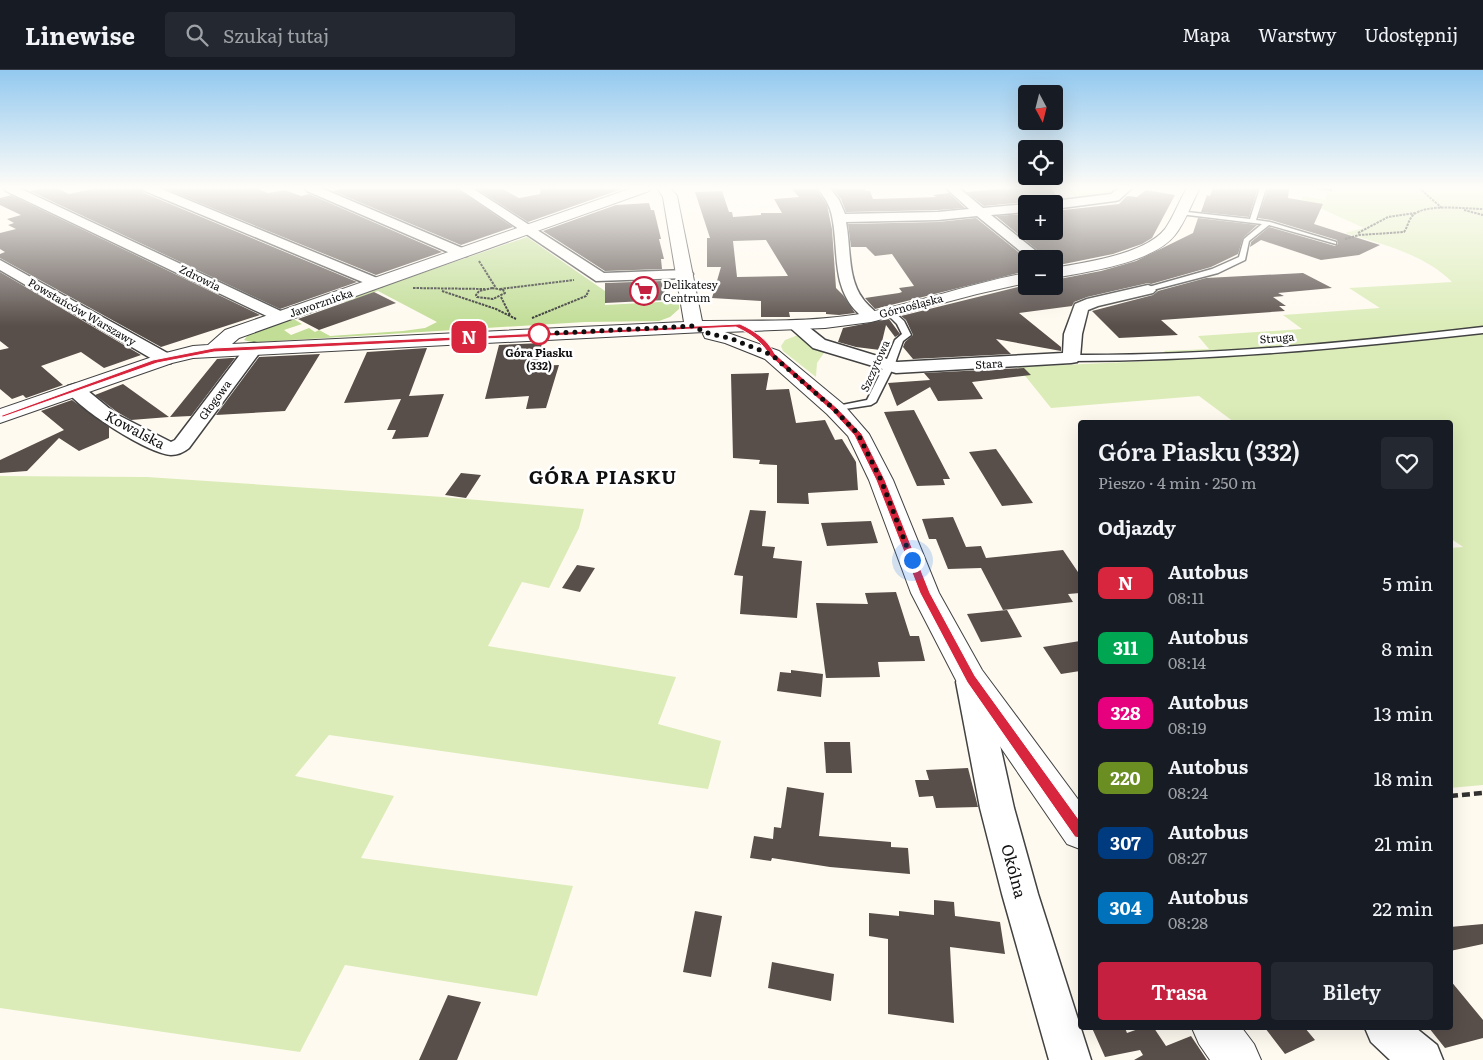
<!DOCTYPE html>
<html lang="pl">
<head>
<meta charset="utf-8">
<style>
  :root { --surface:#171b24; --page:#242831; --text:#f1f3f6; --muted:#9ea1a6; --line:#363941; --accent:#c62041 }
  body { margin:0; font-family:Literata,serif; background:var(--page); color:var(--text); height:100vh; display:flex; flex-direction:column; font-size:19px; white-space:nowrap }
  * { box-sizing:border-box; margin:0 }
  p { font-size:16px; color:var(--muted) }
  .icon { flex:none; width:28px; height:28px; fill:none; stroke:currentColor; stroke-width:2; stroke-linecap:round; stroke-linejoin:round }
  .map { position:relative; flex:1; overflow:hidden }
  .sheet { position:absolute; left:1078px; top:350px; width:375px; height:610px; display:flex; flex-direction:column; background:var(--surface); border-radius:5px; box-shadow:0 5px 20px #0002 }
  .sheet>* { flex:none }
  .badge { padding:0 10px; border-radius:8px; font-size:18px; line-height:32px }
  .needle { width:32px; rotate:173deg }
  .fabs { position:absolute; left:1018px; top:15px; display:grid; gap:10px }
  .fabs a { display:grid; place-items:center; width:45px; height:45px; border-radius:5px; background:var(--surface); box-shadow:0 5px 20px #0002; font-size:25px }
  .you { position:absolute; width:25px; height:25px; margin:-12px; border:4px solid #fff; border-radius:50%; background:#1a73e8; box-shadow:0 0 0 8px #1a73e833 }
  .map>.badge { position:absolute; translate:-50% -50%; box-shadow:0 0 0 2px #fff }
  h2 { padding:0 20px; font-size:19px; line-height:45px }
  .round { display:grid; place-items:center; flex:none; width:52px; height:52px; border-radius:5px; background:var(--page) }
  .headline { display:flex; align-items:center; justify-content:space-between; height:85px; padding:0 20px }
  h1 { font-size:24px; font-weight:600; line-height:38px }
  .button { display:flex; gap:10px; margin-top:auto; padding:10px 20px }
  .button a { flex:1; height:58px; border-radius:5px; background:var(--accent); color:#fff; font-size:20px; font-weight:600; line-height:58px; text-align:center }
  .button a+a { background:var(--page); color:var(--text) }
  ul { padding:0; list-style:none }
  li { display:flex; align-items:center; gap:15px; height:65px; padding:0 20px }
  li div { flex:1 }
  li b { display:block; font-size:19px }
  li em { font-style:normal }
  li .badge { min-width:55px; font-weight:700; text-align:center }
  header { display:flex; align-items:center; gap:30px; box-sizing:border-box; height:70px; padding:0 25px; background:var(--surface); border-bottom:1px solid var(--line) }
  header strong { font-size:24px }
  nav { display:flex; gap:28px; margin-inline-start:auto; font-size:18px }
  .search { width:350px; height:45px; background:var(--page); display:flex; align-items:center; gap:12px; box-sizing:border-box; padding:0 18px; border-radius:5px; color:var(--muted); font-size:19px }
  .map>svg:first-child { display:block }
  .green { fill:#dbecb8 }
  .forest { fill:#c1dd96 }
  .building { fill:#584e4a; fill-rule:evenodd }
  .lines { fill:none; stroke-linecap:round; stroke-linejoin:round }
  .service-casing { stroke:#424242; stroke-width:3 }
  .minor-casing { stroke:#424242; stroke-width:3 }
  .tertiary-casing { stroke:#424242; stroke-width:2 }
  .path-far1 { stroke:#313131; stroke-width:2; stroke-dasharray:2.5 1; stroke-linecap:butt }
  .path { stroke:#313131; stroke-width:4.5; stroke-dasharray:8 4; stroke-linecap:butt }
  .service { fill:#fff; fill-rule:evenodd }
  .minor { fill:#fff; fill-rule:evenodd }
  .tertiary { fill:#fff; fill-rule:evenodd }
  .line { fill:#d7263d; stroke:#fff }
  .walk { stroke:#0f0f0f; stroke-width:5; stroke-dasharray:0 9 }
  .stop-dot { fill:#fff; stroke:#d7263d; stroke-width:2.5 }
  .labels { text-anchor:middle; stroke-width:5; stroke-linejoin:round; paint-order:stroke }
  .far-street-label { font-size:11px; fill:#0f0f0f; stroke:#fff }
  .far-poi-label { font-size:11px; fill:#0f0f0f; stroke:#fff; text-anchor:start }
  .far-stop-label { font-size:11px; font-weight:bold; fill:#0f0f0f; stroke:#fff }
  .street-label { font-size:14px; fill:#0f0f0f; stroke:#fff }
  .near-street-label { font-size:16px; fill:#0f0f0f; stroke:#fff }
  .district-label { font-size:19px; font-weight:bold; letter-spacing:1px; fill:#0f0f0f; stroke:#fff }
</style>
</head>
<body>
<header>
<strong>Linewise</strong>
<div class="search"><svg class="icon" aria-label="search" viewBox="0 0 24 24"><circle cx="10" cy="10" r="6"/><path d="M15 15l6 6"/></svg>Szukaj tutaj</div>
<nav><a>Mapa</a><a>Warstwy</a><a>Udostępnij</a></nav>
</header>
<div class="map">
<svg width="1483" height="990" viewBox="0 0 1483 990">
  <rect width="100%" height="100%" fill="#fffaf0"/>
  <path class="green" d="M1059 118H1118L1113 125 1083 130Z
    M1330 118H1483V715L1450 718V478L1463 477 1450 468V352H1234L1199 326 1051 338 1018 297 1172 290 1164 281 1209 279 1198 266 1302 259 1283 245 1380 238 1349 218 1452 212C1424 184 1382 174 1345 163L1364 158 1302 130V126L1325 130Z
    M798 265 826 280 817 293 816 307 783 281 781 276 785 270Z
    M0 406 147 407 443 427 584 439 579 458 549 518 522 512 488 576 676 607 658 654 721 671 708 719 329 665 295 706 394 726 361 788 573 816 537 926 345 895 300 982 0 938Z"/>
  <path class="forest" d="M527 167 605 221V235L679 231V239L670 247 659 251 585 252 260 272H251L244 270 248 265 292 248 302 254 284 260 291 265 309 258 315 262 319 260 330 266 403 261 425 258 437 252 378 221 346 232 341 231Z"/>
  <path class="building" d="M44 118H57L69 124 96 118H141L144 123 357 212 280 239 30 121Z
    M163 118H256L268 123 285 120 301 126 309 124 442 182 376 205Z
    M345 118H456L513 157 461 175 333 121Z
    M475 118H501L519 128 540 124 541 118 622 119 528 152Z
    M791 118H816L827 135 832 159 836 218 843 225 855 243 839 245 826 244V242H789L790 247H761V231L712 228 721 197H707V168H710L695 122 722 121 729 142H732L733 147 761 145V143H782L774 129 799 127ZM766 170 788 206 737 207 733 171Z
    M832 118H865V121H870L873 129 936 127 933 125 949 123 965 138 938 140 846 142 841 129Z
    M1010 118H1050L1058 127 1064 128 1053 129 1047 134 1026 132 984 136 966 122Z
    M1213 118H1258L1249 147 1201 142 1207 125 1210 126Z
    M1268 118H1289L1288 128 1323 134 1314 154 1380 175 1359 185 1321 190 1261 170 1250 177 1251 172 1269 157 1335 176 1338 174 1337 170 1271 150 1258 148Z
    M1146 120 1175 125 1152 168 1142 174 1113 184 1054 196V189H1048L996 146 1026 144V161H1054V141L1119 134 1127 126 1137 127Z
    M11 125 260 245 161 277 0 188V184L5 182 0 179V163L16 159 8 155 14 153 7 149 21 145 0 135V128Z
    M649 133 651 140H654L661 169H659L664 189H661L662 199 605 201 543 161 616 135Z
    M976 148 1027 189 1026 201 875 239 865 228 899 223 902 222 899 218 914 216 892 184 875 186 866 177H851L848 154 938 152Z
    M1198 148 1257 155 1243 168 1238 184 1211 197 1151 214 1148 213 1087 227 1074 232 1072 236 1019 243 1061 277V281L996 269 1011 284 913 289 903 277 905 272 913 265 906 250 901 246 1026 215 1054 216V210L1101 201 1136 191 1193 163Z
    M0 202 141 285 104 298 81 282 41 296 63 315 26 328 23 325 12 329 0 319V280L9 278 0 271Z
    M1303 203 1332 218 1278 223 1284 226 1273 227 1286 236H1279L1285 241 1161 250 1178 265 1119 268 1092 241 1153 225 1158 221 1206 208Z
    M663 211 666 230 605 233V213Z
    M374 222 396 233 319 260 298 249Z
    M889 249 900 264 895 267 886 255 880 280 856 277 838 272 843 258Z
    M542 273 537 296 559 295 546 338 526 339 529 326 485 329 499 275Z
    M427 278 409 326 444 324 428 367 392 369 396 360H387L401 329 344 333 367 282Z
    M320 284 285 341 216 345 259 287Z
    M231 288H235L191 346 170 347 217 289Z
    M1024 298 1031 305 972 312 983 329 938 331 930 317 897 336 888 313 930 310 924 303Z
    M769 303 766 320 789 319 796 353 825 350 835 370 842 369 856 392 858 420 808 423 809 434 777 433V395L759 394 760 390 733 388 731 304Z
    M123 314 169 347 131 350 117 342 95 325Z
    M72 330 109 357V368L79 381 59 368 27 401 0 403V390L64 360 41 341Z
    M914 340 950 409H943L945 415 917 416 884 342Z
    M996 379 1033 433 1002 436 969 382Z
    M461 403 481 405 466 428 445 425Z
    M750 440 766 441 762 476 775 477 773 488 802 491 797 548 740 544 743 506 734 505Z
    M953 447 966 477 981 476 986 488 1063 480 1080 505V523L1068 524 1073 532 1003 540 981 498 948 499 936 469H929L922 449Z
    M871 451 878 473 827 476 821 453Z
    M577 495 595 498 580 522 562 518Z
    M896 522 910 566H919L925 591 878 592 880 607 826 608 816 533 868 534 865 523Z
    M1007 540 1022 567 981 572 967 544Z
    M1080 571V601L1061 604 1043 577Z
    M791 600 823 604 821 627 777 621 780 602 791 603Z
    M824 672H850L852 703H826Z
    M968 698 978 737 936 738 933 726 919 727 915 710H929L926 700Z
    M787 717 824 723 819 766 891 772V777L908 778 910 804 830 797 772 788 771 791 750 788 754 766 773 769 774 757 781 758Z
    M934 830 954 832 955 846 1000 852 1005 884 950 877 954 953 888 944V869L869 866V843L899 846V841L934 845Z
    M695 841 722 846 711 907 683 902Z
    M1483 854V874L1450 881V857Z
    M772 892 834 904 831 931 768 918Z
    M1450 910 1483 950V968L1445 978 1429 958H1450Z
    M448 925 481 932 457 990H419Z
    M1092 958H1125L1127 963 1141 958H1154L1166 976 1191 966 1207 990H1134L1143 985 1140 980 1105 987Z
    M1265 958H1305L1315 970 1285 984Z"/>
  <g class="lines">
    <defs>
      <path id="service" d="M1260 118H1266L1256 150 1270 152 1336 172V174L1269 155 1249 171 1245 190 1218 203 1145 222V218L1212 199 1239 187 1244 169 1262 154 1180 144 1178 143V141L1250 149Z
        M886 240H892L904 251 911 265 903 271 894 296 876 332 871 335 832 341V337L867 330 884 296 895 270 902 264 897 254 885 242Z
        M1483 257V263C1346 278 1209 291 1071 291L1067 288 1071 285C1209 286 1346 273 1483 257Z"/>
      <path id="minor" d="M4 118H19L287 244 289 247 287 250H275L6 121Z
        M143 118H159L382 210 385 213 382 216H372L145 121Z
        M305 118H321L467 180 469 183 467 186H457L307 121Z
        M458 118H472L604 203 686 200 691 201 693 204 691 207 686 208 596 211Z
        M818 118H830L839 130 845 144 938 142 969 139 946 118H959L983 138 1026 134V142L991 145 1046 189H1030L977 146 938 150 846 152C851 177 847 208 863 229 868 236 875 240 879 247L877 250C867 253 864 249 857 242 831 216 839 179 832 146 830 135 824 127 818 118Z
        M1119 118H1132L1119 130 1115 131 1054 139V134H1049L1054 131 1111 124Z
        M0 190 171 285 174 289 171 293 165 294 159 293 0 200Z
        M1148 215 1153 217 1156 220 1153 223 1098 236 1088 240 1082 264 1080 288 1077 292 1071 293 896 303 813 278 787 255 789 251H801L825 270 897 292 1063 283 1064 264 1075 234 1087 229Z
        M254 273 260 274 263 278 189 378C184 382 178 385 171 385 147 383 80 340 66 320L68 316 75 314 82 316 116 344 171 372 175 370 248 274Z
        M971 601 981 604 986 612 1014 738 1038 824 1091 990H1049L1002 824 980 738 956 612 961 604Z
        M1365 958H1416L1437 975 1443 990H1390L1371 972Z"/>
      <path id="tertiary" d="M632 118H651L649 121 239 268 232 274 684 252 663 127 657 118H670L677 126 702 251C758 250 816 253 870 242 923 231 973 213 1026 203V213L977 224 871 252 825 258 725 262 779 281 843 334 869 364 893 410 939 523 982 600 1080 732V779L1067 774 960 618 911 523 869 410 848 366 827 344 765 289 725 273 705 268 703 264 704 262 193 288 172 293 0 353V339L158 285 193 276 208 275 225 260Z
        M1187 118H1200C1191 134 1186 151 1175 165 1153 193 1087 202 1054 208V198C1085 192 1144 185 1165 159 1174 146 1179 131 1187 118Z
        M1192 958H1242L1254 974 1261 990H1210L1199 974Z"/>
    </defs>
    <use href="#service" class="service-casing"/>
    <use href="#minor" class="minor-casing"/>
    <use href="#tertiary" class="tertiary-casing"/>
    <path class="path-far1" d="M1316 118 1332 120
      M1419 118 1442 138
      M1464 140 1483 145
      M1358 163 1388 147 1415 143
      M1345 169 1359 165 1404 162C1408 156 1408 151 1413 145 1427 133 1466 139 1483 139
      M479 191 496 218
      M413 218 485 219
      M492 218 503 220 505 223 493 229 477 227 476 225 479 221Z
      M500 219 574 210
      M442 221 496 239 516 249
      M501 227 510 245
      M532 248 586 226 589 220"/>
    <path class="path" d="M1450 726 1483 723"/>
    <use href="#service" class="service"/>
    <use href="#minor" class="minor"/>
    <use href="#tertiary" class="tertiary"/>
  </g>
  <linearGradient id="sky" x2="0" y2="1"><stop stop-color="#93c9ef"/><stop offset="0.46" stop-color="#fffdf8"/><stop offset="1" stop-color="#fffdf8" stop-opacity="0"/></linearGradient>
  <rect width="1483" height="256" fill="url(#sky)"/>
  <path class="line" d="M740 254C755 261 767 269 775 284L837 338 862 364 885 410 930 523 975 606 1085 758 1087 762 1085 767 1080 768 1075 767 967 612 920 523 876 410 854 365 832 341 770 286C762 272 751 264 736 257L214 282 157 293 3 347 0 346 153 290 214 278Z"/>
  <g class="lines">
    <path class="walk" d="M539 264 694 256 704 262 732 269 772 285 834 339 858 364 881 410 912 490"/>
  </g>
  <defs>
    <symbol id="supermarket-ring" viewBox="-11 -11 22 22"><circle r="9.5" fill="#fff" stroke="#c62041" stroke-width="1.5"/><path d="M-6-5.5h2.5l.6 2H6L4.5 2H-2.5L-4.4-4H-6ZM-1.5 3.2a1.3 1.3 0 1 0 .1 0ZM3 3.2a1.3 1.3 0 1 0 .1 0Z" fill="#c62041"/></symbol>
  </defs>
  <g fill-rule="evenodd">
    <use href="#supermarket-ring" x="628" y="205" width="32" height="32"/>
  </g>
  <circle class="stop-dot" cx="539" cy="264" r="10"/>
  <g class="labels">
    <g class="far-street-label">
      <text transform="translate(200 208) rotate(26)" y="4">Zdrowia</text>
      <text transform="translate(321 233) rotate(-19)" y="4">Jaworznicka</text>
      <text transform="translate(911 236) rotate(-15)" y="4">Górnośląska</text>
      <text transform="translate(82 242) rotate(30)" y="4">Powstańców Warszawy</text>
      <text transform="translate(1277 268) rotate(-5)" y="4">Struga</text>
      <text transform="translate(989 294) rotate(-4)" y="4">Stara</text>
      <text transform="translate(875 296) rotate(-66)" y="4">Szczytowa</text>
      <text transform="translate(215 330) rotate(-54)" y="4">Głogowa</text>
    </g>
    <g class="far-poi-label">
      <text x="663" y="219">Delikatesy<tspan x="663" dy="13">Centrum</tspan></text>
    </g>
    <g class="far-stop-label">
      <text x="539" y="287">Góra Piasku<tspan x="539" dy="13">(332)</tspan></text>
    </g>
    <g class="street-label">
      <text transform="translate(135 360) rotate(28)" y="5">Kowalska</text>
    </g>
    <g class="near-street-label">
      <text transform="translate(1014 801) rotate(75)" y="6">Okólna</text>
    </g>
    <g class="district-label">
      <text x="603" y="414">GÓRA PIASKU</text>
    </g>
  </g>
</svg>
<div class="fabs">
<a><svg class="needle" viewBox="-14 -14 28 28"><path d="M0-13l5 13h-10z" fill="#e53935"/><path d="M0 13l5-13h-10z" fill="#9ea1a6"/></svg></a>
<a><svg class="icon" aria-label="locate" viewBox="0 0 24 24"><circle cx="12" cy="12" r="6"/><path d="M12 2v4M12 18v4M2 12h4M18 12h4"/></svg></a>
<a>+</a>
<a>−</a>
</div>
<div class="you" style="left:912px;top:490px"></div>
<b class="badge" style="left:469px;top:267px;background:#d7263d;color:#fff">N</b>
<section class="sheet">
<div class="headline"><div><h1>Góra Piasku (332)</h1><p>Pieszo · 4 min · 250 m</p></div><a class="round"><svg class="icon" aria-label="heart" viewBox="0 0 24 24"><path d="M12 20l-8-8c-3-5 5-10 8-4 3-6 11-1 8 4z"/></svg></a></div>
<h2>Odjazdy</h2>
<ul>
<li><span class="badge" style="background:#d7263d;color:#fff">N</span><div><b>Autobus</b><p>08:11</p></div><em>5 min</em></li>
<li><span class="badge" style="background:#00a651;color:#fff">311</span><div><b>Autobus</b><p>08:14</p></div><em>8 min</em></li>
<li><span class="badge" style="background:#e6007e;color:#fff">328</span><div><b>Autobus</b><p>08:19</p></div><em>13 min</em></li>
<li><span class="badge" style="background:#6b8e23;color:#fff">220</span><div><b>Autobus</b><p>08:24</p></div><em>18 min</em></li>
<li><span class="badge" style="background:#003b80;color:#fff">307</span><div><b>Autobus</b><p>08:27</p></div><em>21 min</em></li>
<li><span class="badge" style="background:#0072bc;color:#fff">304</span><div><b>Autobus</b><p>08:28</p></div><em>22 min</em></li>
</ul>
<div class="button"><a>Trasa</a><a>Bilety</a></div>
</section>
</div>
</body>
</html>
